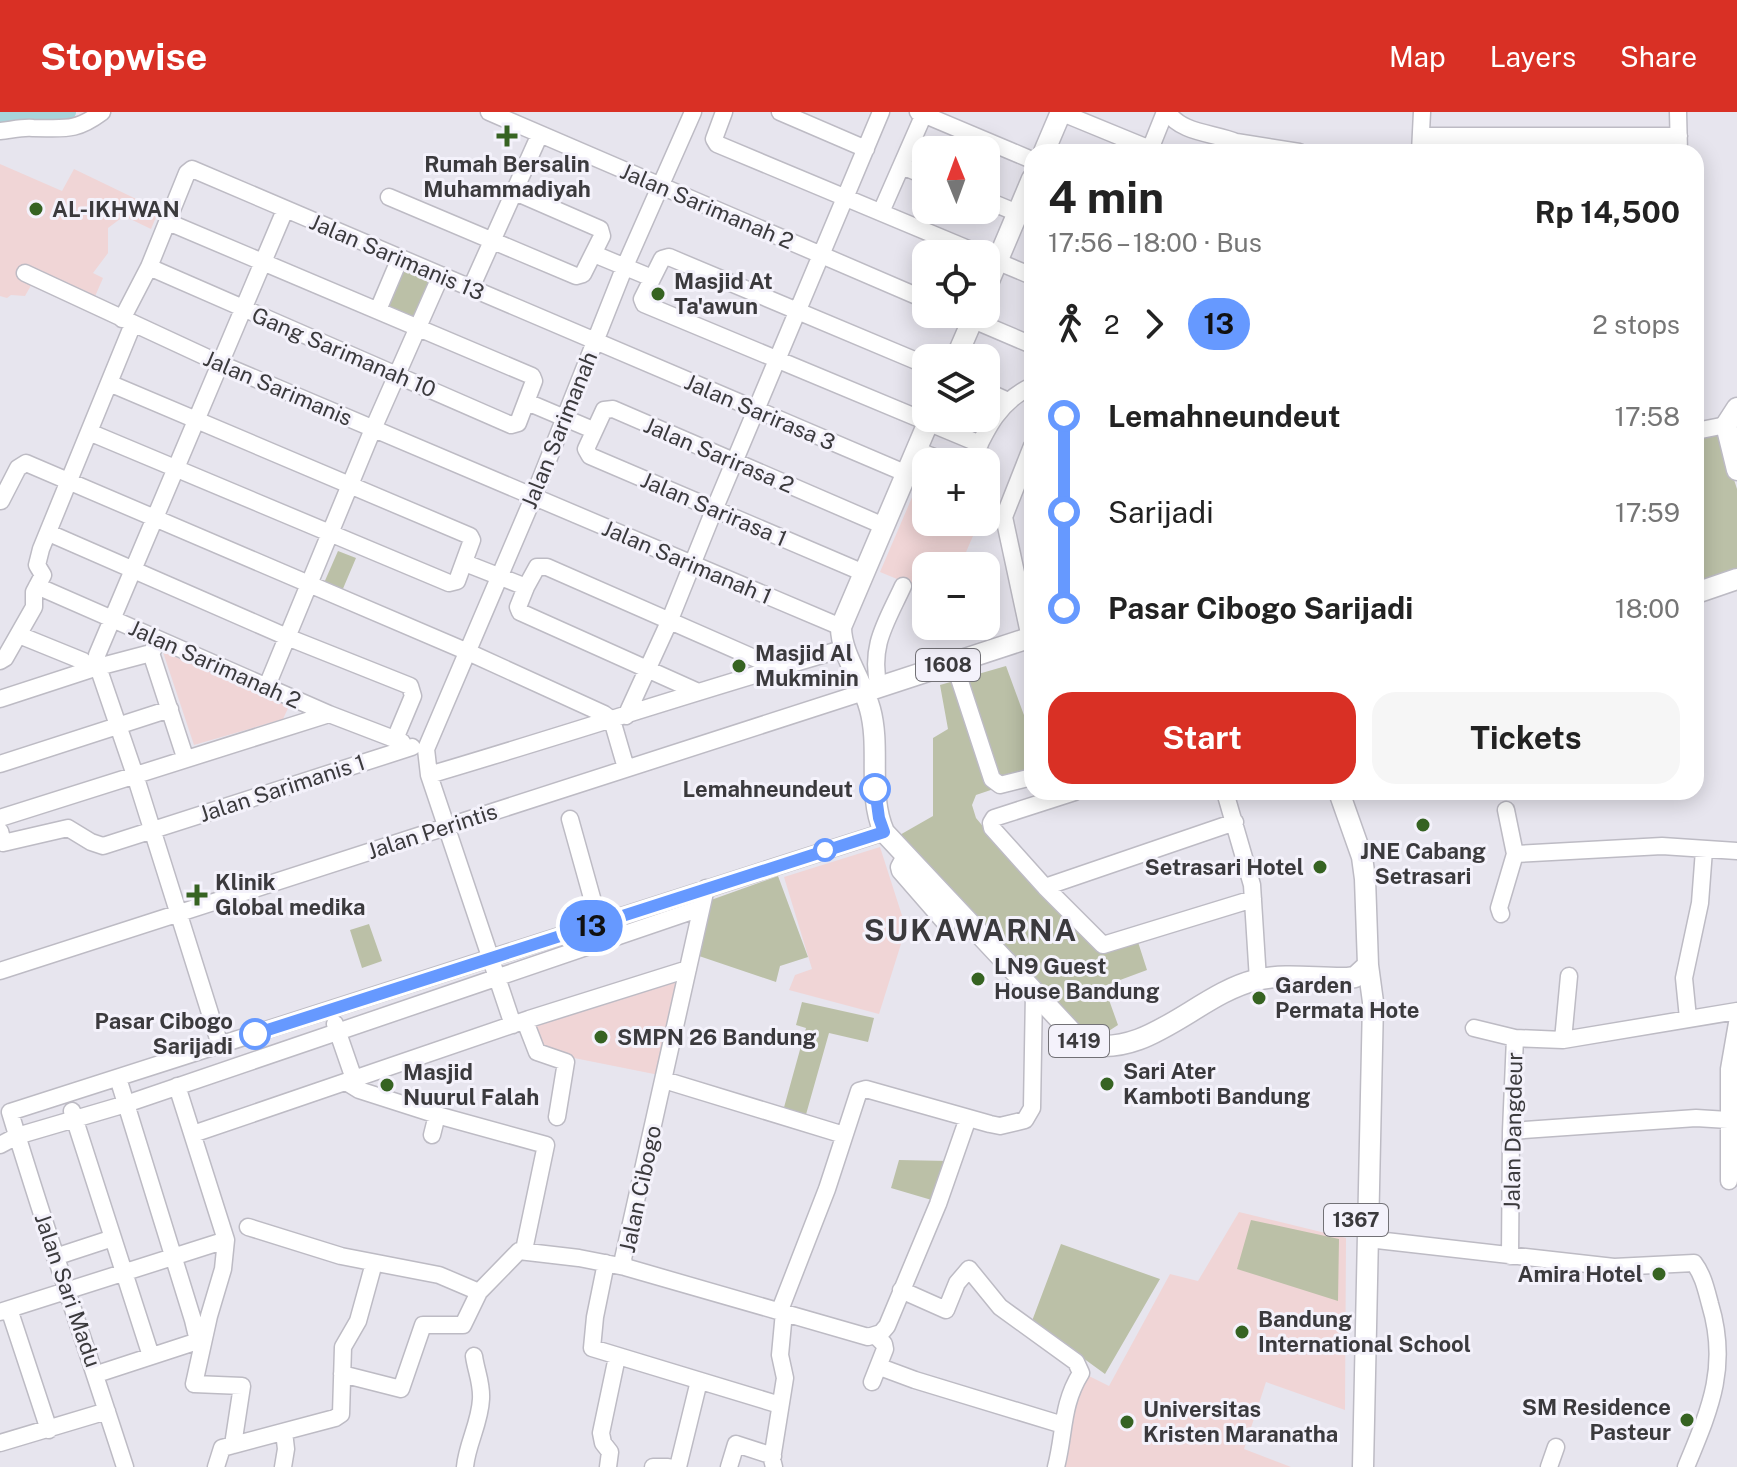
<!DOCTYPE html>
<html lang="en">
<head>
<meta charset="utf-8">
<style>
  :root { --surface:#fff; --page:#f6f6f6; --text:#222; --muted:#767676; --accent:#d93025 }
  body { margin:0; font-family:"Public Sans",sans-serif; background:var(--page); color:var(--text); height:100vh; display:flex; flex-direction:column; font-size:30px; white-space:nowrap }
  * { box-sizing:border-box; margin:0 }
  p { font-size:26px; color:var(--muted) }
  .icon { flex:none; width:44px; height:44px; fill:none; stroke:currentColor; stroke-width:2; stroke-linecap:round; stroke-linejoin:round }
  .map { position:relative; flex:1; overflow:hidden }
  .details { position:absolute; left:1024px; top:32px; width:680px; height:656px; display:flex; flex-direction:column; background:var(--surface); border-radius:24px; box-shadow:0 4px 20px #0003 }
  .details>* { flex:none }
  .badge { padding:0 16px; border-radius:26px; font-size:28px; line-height:52px }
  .needle { width:52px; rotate:359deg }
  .buttons { position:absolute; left:912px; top:24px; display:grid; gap:16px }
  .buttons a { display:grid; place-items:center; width:88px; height:88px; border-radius:16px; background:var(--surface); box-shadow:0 4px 20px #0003; font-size:40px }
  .map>.badge { position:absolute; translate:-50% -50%; box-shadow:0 0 0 4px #fff }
  .legs { display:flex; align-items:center; gap:12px; height:88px; padding:0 24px; font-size:26px }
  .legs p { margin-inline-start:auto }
  .head { display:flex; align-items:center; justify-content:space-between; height:136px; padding:0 24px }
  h1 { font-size:44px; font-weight:700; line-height:60px }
  .cta { display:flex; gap:16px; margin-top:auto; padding:16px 24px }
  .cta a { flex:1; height:92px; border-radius:24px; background:var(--accent); color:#fff; font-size:32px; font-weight:700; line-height:92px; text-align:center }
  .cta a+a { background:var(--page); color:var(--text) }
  ul { padding:0 24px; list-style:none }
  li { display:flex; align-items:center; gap:28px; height:96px; font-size:30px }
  li i { display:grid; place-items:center; width:12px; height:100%; margin:0 10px; background:currentColor }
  li i::after { content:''; width:20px; height:20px; margin:-10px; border:6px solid; border-radius:50%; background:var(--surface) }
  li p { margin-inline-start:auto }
  li:first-child i { background:linear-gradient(#0000 50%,currentColor 0) }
  li:last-child i { background:linear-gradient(currentColor 50%,#0000 0) }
  header { display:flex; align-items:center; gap:48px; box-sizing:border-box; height:112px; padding:0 40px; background:var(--accent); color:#fff }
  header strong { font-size:38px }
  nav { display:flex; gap:44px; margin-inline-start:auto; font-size:28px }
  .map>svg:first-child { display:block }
  .education { fill:#f0d5d6 }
  .green { fill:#bbc0a7 }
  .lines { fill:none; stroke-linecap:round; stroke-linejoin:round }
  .river { stroke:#a7d4da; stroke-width:18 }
  .minor-casing { stroke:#bdbbc4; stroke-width:19 }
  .major-casing { stroke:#bdbbc4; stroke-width:23 }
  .minor { stroke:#fff; stroke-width:16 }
  .major { stroke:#fff; stroke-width:20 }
  .line-1-casing { stroke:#fff; stroke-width:18 }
  .line-1 { stroke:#69f; stroke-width:12 }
  .poi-dot { fill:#366322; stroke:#f4f2fb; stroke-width:3 }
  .stop-1-dot { fill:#fff; stroke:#69f; stroke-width:4 }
  .labels { text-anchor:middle; stroke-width:6; stroke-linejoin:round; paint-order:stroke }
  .shield { fill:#f4f2fb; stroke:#727176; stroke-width:2 }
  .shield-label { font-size:20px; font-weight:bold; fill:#3b3a3d }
  .poi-label { font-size:22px; font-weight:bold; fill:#3b3a3d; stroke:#f4f2fb; text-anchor:start }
  .street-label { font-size:22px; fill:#3b3a3d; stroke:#f4f2fb }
  .stop-label { font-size:22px; font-weight:bold; fill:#3b3a3d; stroke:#f4f2fb; text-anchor:end }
  .district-label { font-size:30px; font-weight:bold; letter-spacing:2px; fill:#3b3a3d; stroke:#f4f2fb }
</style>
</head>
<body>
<header>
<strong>Stopwise</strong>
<nav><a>Map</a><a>Layers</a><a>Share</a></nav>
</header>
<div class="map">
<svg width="1737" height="1355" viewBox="0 0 1737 1355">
  <rect width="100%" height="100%" fill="#e7e5ee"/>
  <path class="education" d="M0 52 62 79 74 57 159 98 151 117 124 104 108 116V141L93 161 103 166 93 189 38 161 25 184 11 183 7 186 0 184Z
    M919 369 926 372V410H979L960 454H926V479L880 460Z
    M163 540 290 592 283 607 194 633Z
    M880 735 906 816 879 902 789 878 795 863 812 857 784 765Z
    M681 862 659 963 539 939 530 911Z
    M1239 1100 1346 1126 1345 1298 1266 1270 1244 1337 1291 1355H1059L1071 1320 1072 1301 1085 1262 1109 1274 1170 1162 1198 1169Z"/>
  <path class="green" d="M401 154 433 167 416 210 383 198Z
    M1717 315 1737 377V460L1696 473V321Z
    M338 439 356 446 342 479 324 471Z
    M1006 554 1032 625V664L976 683 972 693 976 706 1034 776 1099 841 1138 830 1147 858 1104 874 1118 913 1101 924 1073 910 898 724 933 704V626L948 617 940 573Z
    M778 764 808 845 780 854 776 870 699 844 711 788Z
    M369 812 382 849 362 856 350 818Z
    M802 890 874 906 868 930 829 921 805 1006 783 999 806 916 796 913Z
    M899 1048 949 1049 935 1089 891 1076Z
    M1251 1108 1339 1127 1338 1189 1237 1157Z
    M1061 1132 1160 1167 1105 1262 1032 1209Z"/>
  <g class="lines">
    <path class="river" d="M0 1 53 7 67 0"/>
    <defs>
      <path id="minor" d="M489 0 926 188
        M724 0 714 27 717 32 980 142
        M780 0 866 37
        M918 0 1032 48
        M1060 0 1150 37
        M1168 0C1180 21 1215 21 1236 30L1239 40
        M1678 0 1679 40
        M0 19C11 18 22 15 33 16 65 16 75 20 102 0
        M1421 24H1679
        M1236 30 1299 40
        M1149 40 1165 0
        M1420 40 1422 0
        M902 54 926 64
        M389 85 576 164 583 162 602 124 600 117 515 80
        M986 88 1032 107
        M881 100 924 2
        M594 142 652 166
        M989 146 1032 164
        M149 155 511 313 518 311 534 269 532 264 168 110
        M25 161 221 252 841 515
        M471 176 540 22
        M378 198 400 146
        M959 202 1032 233
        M122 207 149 155 187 61 192 57 926 370
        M926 253 669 145 662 147 642 187 644 192 980 332
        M986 279 1008 289
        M527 290 593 318
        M1696 319 1726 313
        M89 320 449 471 457 469 472 428 470 424 109 271
        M916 338 947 350
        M971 350C986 318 998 290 1032 274
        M1 389 18 356 26 351 468 540 604 602 612 608 626 656
        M49 421 287 525 410 574 413 584 395 627
        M465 451 526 475 537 455H547L777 556
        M864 461 590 344 586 337 604 298 613 297 884 414
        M37 474 329 602 402 630
        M526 475 518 495 520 500 696 579
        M19 523 83 549 93 557
        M1030 526 1004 405 1032 334
        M156 533 151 541 185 645
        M0 549 5 546 34 495V480L43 463 37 453 41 437 133 212
        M954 551 992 667 1000 673 1032 665
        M267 574 373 317 441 163
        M879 576C869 534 886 511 903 474
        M0 587 98 555 151 541
        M626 604 669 510 714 398 881 0
        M0 652 170 597
        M429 663C568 622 706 576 846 536
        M1075 680 994 706 991 711 992 716 1045 775 1103 833 1253 787
        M1225 680 1252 773 1258 868
        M0 706 329 602
        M570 707 599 811
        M0 719 3 731 68 716 91 730 103 734 412 635
        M906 742 899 755 900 759 947 813
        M1515 742 1662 734 1737 739
        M1045 775 1235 710
        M706 776 623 1147 625 1155 868 1225 881 1221 887 1214 938 1092 968 1006
        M1501 802 1499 796 1515 742 1506 698
        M0 859 864 580
        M1688 906 1684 866 1700 791 1704 738
        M525 909 537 940 566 950 557 1005
        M335 912 354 967
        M513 913 429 663 426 637 533 386 625 154 693 0
        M1474 916 1515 926
        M1563 928 1569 864
        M220 933 135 663 98 555 97 543 285 98
        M664 968 844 1023
        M346 970 359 978 437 1003 432 1023
        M177 974 226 1128 223 1157 209 1204 194 1272 242 1274 233 1333
        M72 999 151 1244
        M10 1000 884 720
        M10 1000C46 1120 87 1237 125 1355
        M437 1003 546 1033 524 1138
        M1511 1019 1696 1006 1728 1008
        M193 1022 529 907 688 857
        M0 1033 17 1024 126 992 701 796
        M1729 1069V957L1737 911
        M248 1115 341 1144 439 1163 479 1180
        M1368 1127 1614 1155 1694 1151C1703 1163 1706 1177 1710 1192 1729 1255 1710 1297 1686 1355
        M1510 1144 1511 1019 1515 926 1563 928 1737 899
        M55 1145 113 1126
        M606 1151 595 1205 592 1236 780 1293
        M901 1178 946 1198 957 1171 969 1157 1000 1195 1076 1250 1081 1261C1061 1293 1065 1321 1056 1355
        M9 1197 49 1318
        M780 1198 827 1077 859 979 866 977 990 1012 1000 1014 1025 1008 1032 996 1034 880
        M0 1200 226 1128
        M880 1255 915 1268 1063 1313
        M97 1262 198 1229 193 1208 118 966
        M342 1262 401 1277 423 1213H463L479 1180 519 1139 579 1146 625 1155
        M872 1270 885 1237 884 1232 876 1224
        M0 1331 107 1299
        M216 1355 222 1336 335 1306 341 1302 343 1235 358 1209 374 1151
        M283 1355 286 1337 284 1320
        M465 1355C467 1332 480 1311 481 1287 482 1271 476 1259 474 1244
        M608 1355 610 1340 603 1331 601 1321 617 1245
        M653 1355H668
        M678 1355 699 1269
        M729 1355 736 1332 773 1344
        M774 1355 772 1347 785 1266 780 1243 784 1200
        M1549 1355 1556 1335"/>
      <path id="major" d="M1044 40 1061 0
        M986 176 1032 67
        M956 246 975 202
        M1737 296 1726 313 1737 358
        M930 306 841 515C841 543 863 570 870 597 881 637 867 681 884 720L1082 931C1147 949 1197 882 1256 868 1286 861 1318 867 1348 866L1355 865 1368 853
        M1696 481 1737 467
        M864 580 1032 525
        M1339 680 1362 745 1365 767 1368 853 1373 890 1363 1355"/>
    </defs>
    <use href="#minor" class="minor-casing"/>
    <use href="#major" class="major-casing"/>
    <use href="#minor" class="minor"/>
    <use href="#major" class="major"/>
  </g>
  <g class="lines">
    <defs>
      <path id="line-1" d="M255 922 884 720 879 706 875 677"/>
    </defs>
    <use href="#line-1" class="line-1-casing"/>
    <use href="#line-1" class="line-1"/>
  </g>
  <g class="poi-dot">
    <path d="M503 12h8v8h8v8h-8v8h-8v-8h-8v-8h8z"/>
    <circle cx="36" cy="97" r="8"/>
    <circle cx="658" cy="182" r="8"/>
    <circle cx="739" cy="554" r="8"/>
    <circle cx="1423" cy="713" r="8"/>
    <circle cx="1320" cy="755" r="8"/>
    <path d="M193 771h8v8h8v8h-8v8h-8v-8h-8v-8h8z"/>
    <circle cx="978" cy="867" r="8"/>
    <circle cx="1259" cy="886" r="8"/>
    <circle cx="601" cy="925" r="8"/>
    <circle cx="1107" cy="972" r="8"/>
    <circle cx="387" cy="973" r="8"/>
    <circle cx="1659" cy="1162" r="8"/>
    <circle cx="1242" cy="1220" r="8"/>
    <circle cx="1687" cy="1308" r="8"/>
    <circle cx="1127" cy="1310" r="8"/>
  </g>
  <g class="stop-1-dot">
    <circle cx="875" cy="677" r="14"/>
    <circle cx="825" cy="738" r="10"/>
    <circle cx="255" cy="922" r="14"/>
  </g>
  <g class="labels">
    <g class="shield">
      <rect x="916" y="537" width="64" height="32" rx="6"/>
      <rect x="1049" y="913" width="60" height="32" rx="6"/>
      <rect x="1324" y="1092" width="64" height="32" rx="6"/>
    </g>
    <g class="shield-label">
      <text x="948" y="560">1608</text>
      <text x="1079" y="936">1419</text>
      <text x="1356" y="1115">1367</text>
    </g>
    <g class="poi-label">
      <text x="507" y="60" text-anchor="middle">Rumah Bersalin<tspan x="507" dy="25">Muhammadiyah</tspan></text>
      <text x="52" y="105">AL-IKHWAN</text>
      <text x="674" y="177">Masjid At<tspan x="674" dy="25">Ta'awun</tspan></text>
      <text x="755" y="549">Masjid Al<tspan x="755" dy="25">Mukminin</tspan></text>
      <text x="1423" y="747" text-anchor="middle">JNE Cabang<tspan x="1423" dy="25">Setrasari</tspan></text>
      <text x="1304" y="763" text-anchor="end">Setrasari Hotel</text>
      <text x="215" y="778">Klinik<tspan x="215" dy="25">Global medika</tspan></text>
      <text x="994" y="862">LN9 Guest<tspan x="994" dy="25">House Bandung</tspan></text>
      <text x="1275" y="881">Garden<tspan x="1275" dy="25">Permata Hote</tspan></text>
      <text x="617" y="933">SMPN 26 Bandung</text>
      <text x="1123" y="967">Sari Ater<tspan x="1123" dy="25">Kamboti Bandung</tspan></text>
      <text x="403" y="968">Masjid<tspan x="403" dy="25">Nuurul Falah</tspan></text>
      <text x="1643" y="1170" text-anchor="end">Amira Hotel</text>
      <text x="1258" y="1215">Bandung<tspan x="1258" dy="25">International School</tspan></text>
      <text x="1671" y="1303" text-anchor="end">SM Residence<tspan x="1671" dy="25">Pasteur</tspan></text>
      <text x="1143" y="1305">Universitas<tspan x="1143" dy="25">Kristen Maranatha</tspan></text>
    </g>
    <g class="street-label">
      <text transform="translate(707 94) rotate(23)" y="8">Jalan Sarimanah 2</text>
      <text transform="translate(397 145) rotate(23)" y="8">Jalan Sarimanis 13</text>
      <text transform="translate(344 240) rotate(23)" y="8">Gang Sarimanah 10</text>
      <text transform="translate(278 276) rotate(23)" y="8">Jalan Sarimanis</text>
      <text transform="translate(760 300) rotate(23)" y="8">Jalan Sarirasa 3</text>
      <text transform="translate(559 318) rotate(-68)" y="8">Jalan Sarimanah</text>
      <text transform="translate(719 343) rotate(23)" y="8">Jalan Sarirasa 2</text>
      <text transform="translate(714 397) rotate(23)" y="8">Jalan Sarirasa 1</text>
      <text transform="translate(687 450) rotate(23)" y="8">Jalan Sarimanah 1</text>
      <text transform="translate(215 552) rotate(24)" y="8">Jalan Sarimanah 2</text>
      <text transform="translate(282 676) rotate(-18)" y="8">Jalan Sarimanis 1</text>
      <text transform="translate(432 719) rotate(-18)" y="8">Jalan Perintis</text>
      <text transform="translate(1513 1019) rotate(-89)" y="8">Jalan Dangdeur</text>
      <text transform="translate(640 1077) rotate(-78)" y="8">Jalan Cibogo</text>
      <text transform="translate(68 1178) rotate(71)" y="8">Jalan Sari Madu</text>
    </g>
    <g class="stop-label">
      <text x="853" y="685">Lemahneundeut</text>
      <text x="233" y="917">Pasar Cibogo<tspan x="233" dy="25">Sarijadi</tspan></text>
    </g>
    <g class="district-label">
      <text x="971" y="829">SUKAWARNA</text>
    </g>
  </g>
</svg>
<div class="buttons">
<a><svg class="needle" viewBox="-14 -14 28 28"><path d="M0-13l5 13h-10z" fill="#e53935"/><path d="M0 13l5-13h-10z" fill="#767676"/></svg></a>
<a><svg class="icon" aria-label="locate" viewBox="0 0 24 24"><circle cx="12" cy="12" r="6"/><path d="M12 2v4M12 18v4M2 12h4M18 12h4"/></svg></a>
<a><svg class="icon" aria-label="layers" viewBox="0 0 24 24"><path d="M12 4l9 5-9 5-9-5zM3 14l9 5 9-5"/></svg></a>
<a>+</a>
<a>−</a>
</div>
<b class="badge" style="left:591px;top:814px;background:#69f;color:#111">13</b>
<section class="details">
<div class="head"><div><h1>4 min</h1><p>17:56 – 18:00 · Bus</p></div><b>Rp 14,500</b></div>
<div class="legs"><svg class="icon" aria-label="walk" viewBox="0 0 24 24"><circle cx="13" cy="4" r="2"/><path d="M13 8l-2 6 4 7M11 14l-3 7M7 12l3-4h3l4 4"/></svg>2<svg class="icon" aria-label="forward" viewBox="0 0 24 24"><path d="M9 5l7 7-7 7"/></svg><b class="badge" style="background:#69f;color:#111">13</b><p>2 stops</p></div>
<ul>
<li><i style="color:#69f"></i><b>Lemahneundeut</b><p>17:58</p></li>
<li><i style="color:#69f"></i><span>Sarijadi</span><p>17:59</p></li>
<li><i style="color:#69f"></i><b>Pasar Cibogo Sarijadi</b><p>18:00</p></li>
</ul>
<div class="cta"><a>Start</a><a>Tickets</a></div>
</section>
</div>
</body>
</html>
